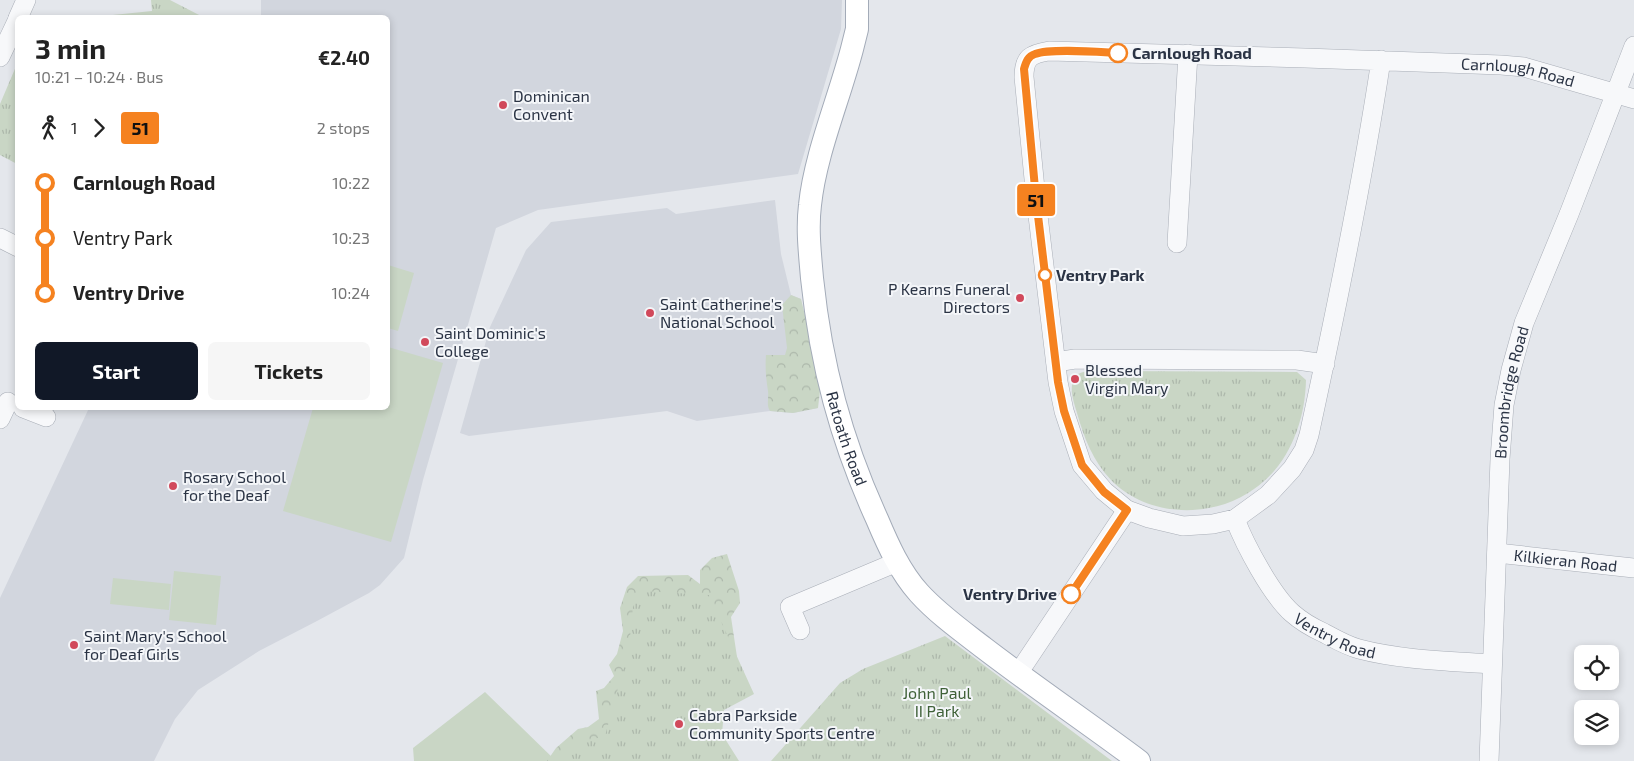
<!DOCTYPE html>
<html lang="en">
<head>
<meta charset="utf-8">
<style>
  :root { --surface:#fff; --page:#f6f6f6; --text:#222; --muted:#767676; --accent:#111827 }
  body { margin:0; font-family:"Exo 2",sans-serif; background:var(--page); color:var(--text); height:100vh; display:flex; flex-direction:column; font-size:19px; white-space:nowrap }
  * { box-sizing:border-box; margin:0 }
  p { font-size:16px; color:var(--muted) }
  .icon { flex:none; width:28px; height:28px; fill:none; stroke:currentColor; stroke-width:2; stroke-linecap:round; stroke-linejoin:round }
  .map { position:relative; flex:1; overflow:hidden }
  .details { position:absolute; left:15px; top:15px; width:375px; height:395px; display:flex; flex-direction:column; background:var(--surface); border-radius:8px; box-shadow:0 2px 8px #0003 }
  .details>* { flex:none }
  .badge { padding:0 10px; border-radius:4px; font-size:18px; line-height:32px }
  .tools { position:absolute; left:1574px; top:645px; display:grid; gap:10px }
  .tools a { display:grid; place-items:center; width:45px; height:45px; border-radius:8px; background:var(--surface); box-shadow:0 2px 8px #0003; font-size:25px }
  .map>.badge { position:absolute; translate:-50% -50%; box-shadow:0 0 0 2px #fff }
  .legs { display:flex; align-items:center; gap:8px; height:55px; padding:0 20px; font-size:16px }
  .legs p { margin-inline-start:auto }
  .overview { display:flex; align-items:center; justify-content:space-between; height:85px; padding:0 20px }
  h1 { font-size:28px; font-weight:700; line-height:38px }
  .cta { display:flex; gap:10px; margin-top:auto; padding:10px 20px }
  .cta a { flex:1; height:58px; border-radius:8px; background:var(--accent); color:#fff; font-size:20px; font-weight:700; line-height:58px; text-align:center }
  .cta a+a { background:var(--page); color:var(--text) }
  ul { padding:0 20px; list-style:none }
  li { display:flex; align-items:center; gap:18px; height:55px; font-size:19px }
  li i { display:grid; place-items:center; width:8px; height:100%; margin:0 6px; background:currentColor }
  li i::after { content:''; width:12px; height:12px; margin:-6px; border:4px solid; border-radius:50%; background:var(--surface) }
  li p { margin-inline-start:auto }
  li:first-child i { background:linear-gradient(#0000 50%,currentColor 0) }
  li:last-child i { background:linear-gradient(currentColor 50%,#0000 0) }
  .map>svg:first-child { display:block }
  .built { fill:#d2d6de }
  .green { fill:#c9d6c5 }
  .forest { fill:url(#forest-crowns) }
  .park { fill:url(#park-tufts) }
  .lines { fill:none; stroke-linecap:round; stroke-linejoin:round }
  .minor-casing { stroke:#a9aeb7; stroke-width:20 }
  .major-casing { stroke:#a3abb8; stroke-width:24 }
  .minor { stroke:#f7f8fa; stroke-width:19 }
  .major { stroke:#fff; stroke-width:22 }
  .line-1-casing { stroke:#fff; stroke-width:11 }
  .line-1 { stroke:#f58220; stroke-width:8 }
  .stop-1-dot { fill:#fff; stroke:#f58220; stroke-width:2.5 }
  .poi-dot { fill:#d1495b; stroke:#f4f6f9; stroke-width:2 }
  .labels { text-anchor:middle; stroke-width:4; stroke-linejoin:round; paint-order:stroke }
  .stop-label { font-size:16px; font-weight:bold; fill:#2b3445; stroke:#f4f6f9; text-anchor:start }
  .street-label { font-size:16px; fill:#2b3445; stroke:#f4f6f9 }
  .poi-label { font-size:16px; fill:#2b3445; stroke:#f4f6f9; text-anchor:start }
  .park-label { font-size:16px; fill:#3f6138; stroke:#f4f6f9 }
</style>
</head>
<body>
<div class="map">
<svg width="1634" height="761" viewBox="0 0 1634 761">
  <defs>
    <pattern id="forest-crowns" width="20" height="18" patternUnits="userSpaceOnUse" patternTransform="scale(1.25)"><rect width="20" height="18" fill="#c9d6c5"/><path d="M2 6a3 3 0 1 1 6 0M12 15a3 3 0 1 1 6 0" fill="none" stroke="#adb8ab"/></pattern>
    <pattern id="park-tufts" width="24" height="20" patternUnits="userSpaceOnUse" patternTransform="scale(1.25)"><rect width="24" height="20" fill="#c9d6c5"/><path d="M3 7l-1-3M5 7V3M7 7l1-3M15 17l-1-3M17 17v-4M19 17l1-3" fill="none" stroke="#adb8ab"/></pattern>
  </defs>
  <rect width="100%" height="100%" fill="#e4e7ec"/>
  <path class="built" d="M261 0H842L841 29 798 174 538 210 496 228 423 480 404 558 380 585 369 593 317 621 259 651 198 690 175 719 154 761H0V598L89 408H388V18L261 17Z
    M775 200 781 254 791 295 801 299 818 408 793 413 770 411 697 421 667 411 469 436 460 433 490 327 526 250 551 222 667 208 676 214Z"/>
  <path class="green" d="M388 265 414 273 398 331 388 328Z
    M388 347 443 363 391 542 283 511 313 408H388Z
    M174 571 221 576 216 625 169 620Z
    M113 578 171 584 169 610 110 604Z
    M485 692 556 761H414L413 748Z"/>
  <path class="forest" d="M791 295 801 299 821 382 818 408 793 413 770 411C766 405 769 398 768 391 766 378 765 368 766 355H785L787 348 782 305Z
    M727 554 739 591 740 603 731 617 737 657 738 671 632 720 572 761H547L556 748 578 729 588 727 599 719 596 691 604 688 614 676 609 665 617 654 623 631 620 608 627 587 638 576 688 575 700 584V570L712 558Z"/>
  <path class="park" d="M151 0H170L203 17H93L152 11Z
    M17 64 18 164H17L0 155V104Z
    M1100 371 1297 372 1306 380C1305 422 1289 465 1254 489 1213 519 1148 518 1111 480 1093 461 1084 438 1077 413 1074 403 1068 387 1075 377 1080 370 1092 371 1100 371Z
    M643 591 709 595 754 694 724 710 722 734 739 761H558L575 744 605 736 629 648 633 606Z
    M945 636 1112 761H771L840 683 863 669Z"/>
  <g class="lines">
    <defs>
      <g id="minor">
        <path d="M18 18 26 0"/>
        <path d="M0 57 18 19"/>
        <path id="s1" d="M1381 60C1362 186 1336 311 1309 435L1304 450 1292 469 1268 495 1235 519 1213 524 1183 526 1149 518 1127 510 1104 491 1082 465 1064 411 1058 382 1036 199 1024 77C1024 57 1031 54 1049 51L1305 58 1501 65 1524 67 1634 99"/>
        <path d="M0 238 18 247"/>
        <path d="M1177 243 1188 54"/>
        <path d="M1056 362 1075 359 1297 360 1325 364"/>
        <path d="M23 408 46 417"/>
        <path d="M0 419 8 402"/>
        <path id="s2" d="M1235 519C1245 545 1271 594 1292 613 1301 621 1313 628 1324 633 1335 639 1347 646 1359 649 1401 660 1447 661 1491 664"/>
        <path id="s3" d="M1497 553 1634 568"/>
        <path d="M800 630 790 607 897 562"/>
        <path d="M1017 674 1025 663 1127 510"/>
        <path id="s4" d="M1489 761 1500 459 1504 405 1511 370 1524 323 1569 214 1634 46"/>
      </g>
      <g id="major">
        <path id="s5" d="M857 0V29L852 49C839 99 815 155 810 205 807 229 810 254 812 278 821 365 841 440 877 519 888 545 900 572 919 593 938 614 962 631 984 648 1035 687 1088 723 1139 761"/>
      </g>
    </defs>
    <use href="#minor" class="minor-casing"/>
    <use href="#major" class="major-casing"/>
    <use href="#minor" class="minor"/>
    <use href="#major" class="major"/>
  </g>
  <g class="lines">
    <defs>
      <path id="line-1" d="M1071 594 1127 510 1104 492 1082 465 1064 411 1058 382 1036 199 1024 69C1026 62 1028 56 1035 54 1051 48 1099 52 1118 53"/>
    </defs>
    <use href="#line-1" class="line-1-casing"/>
    <use href="#line-1" class="line-1"/>
  </g>
  <g class="stop-1-dot">
    <circle cx="1118" cy="53" r="9"/>
    <circle cx="1045" cy="275" r="6"/>
    <circle cx="1071" cy="594" r="9"/>
  </g>
  <g class="poi-dot">
    <circle cx="503" cy="105" r="5"/>
    <circle cx="1020" cy="298" r="5"/>
    <circle cx="650" cy="313" r="5"/>
    <circle cx="425" cy="342" r="5"/>
    <circle cx="1075" cy="379" r="5"/>
    <circle cx="173" cy="486" r="5"/>
    <circle cx="74" cy="645" r="5"/>
    <circle cx="679" cy="724" r="5"/>
  </g>
  <g class="labels">
    <g class="stop-label">
      <text x="1132" y="59">Carnlough Road</text>
      <text x="1056" y="281">Ventry Park</text>
      <text x="1057" y="600" text-anchor="end">Ventry Drive</text>
    </g>
    <g class="street-label">
      <text dy="6" stroke="none"><textPath href="#s1" startOffset="1576">Carnlough Road</textPath></text>
      <text dy="6" stroke="none"><textPath href="#s4" startOffset="370">Broombridge Road</textPath></text>
      <text dy="6" stroke="none"><textPath href="#s5" startOffset="449">Ratoath Road</textPath></text>
      <text dy="6" stroke="none"><textPath href="#s3" startOffset="69">Kilkieran Road</textPath></text>
      <text dy="6" stroke="none"><textPath href="#s2" startOffset="160">Ventry Road</textPath></text>
    </g>
    <g class="poi-label">
      <text x="513" y="102">Dominican<tspan x="513" dy="18">Convent</tspan></text>
      <text x="1010" y="295" text-anchor="end">P Kearns Funeral<tspan x="1010" dy="18">Directors</tspan></text>
      <text x="660" y="310">Saint Catherine's<tspan x="660" dy="18">National School</tspan></text>
      <text x="435" y="339">Saint Dominic's<tspan x="435" dy="18">College</tspan></text>
      <text x="1085" y="376">Blessed<tspan x="1085" dy="18">Virgin Mary</tspan></text>
      <text x="183" y="483">Rosary School<tspan x="183" dy="18">for the Deaf</tspan></text>
      <text x="84" y="642">Saint Mary's School<tspan x="84" dy="18">for Deaf Girls</tspan></text>
      <text x="689" y="721">Cabra Parkside<tspan x="689" dy="18">Community Sports Centre</tspan></text>
    </g>
    <g class="park-label">
      <text x="937" y="699">John Paul<tspan x="937" dy="18">II Park</tspan></text>
    </g>
  </g>
</svg>
<div class="tools">
<a><svg class="icon" aria-label="locate" viewBox="0 0 24 24"><circle cx="12" cy="12" r="6"/><path d="M12 2v4M12 18v4M2 12h4M18 12h4"/></svg></a>
<a><svg class="icon" aria-label="layers" viewBox="0 0 24 24"><path d="M12 4l9 5-9 5-9-5zM3 14l9 5 9-5"/></svg></a>
</div>
<b class="badge" style="left:1036px;top:200px;background:#f58220;color:#111">51</b>
<section class="details">
<div class="overview"><div><h1>3 min</h1><p>10:21 – 10:24 · Bus</p></div><b>€2.40</b></div>
<div class="legs"><svg class="icon" aria-label="walk" viewBox="0 0 24 24"><circle cx="13" cy="4" r="2"/><path d="M13 8l-2 6 4 7M11 14l-3 7M7 12l3-4h3l4 4"/></svg>1<svg class="icon" aria-label="forward" viewBox="0 0 24 24"><path d="M9 5l7 7-7 7"/></svg><b class="badge" style="background:#f58220;color:#111">51</b><p>2 stops</p></div>
<ul>
<li><i style="color:#f58220"></i><b>Carnlough Road</b><p>10:22</p></li>
<li><i style="color:#f58220"></i><span>Ventry Park</span><p>10:23</p></li>
<li><i style="color:#f58220"></i><b>Ventry Drive</b><p>10:24</p></li>
</ul>
<div class="cta"><a>Start</a><a>Tickets</a></div>
</section>
</div>
</body>
</html>
